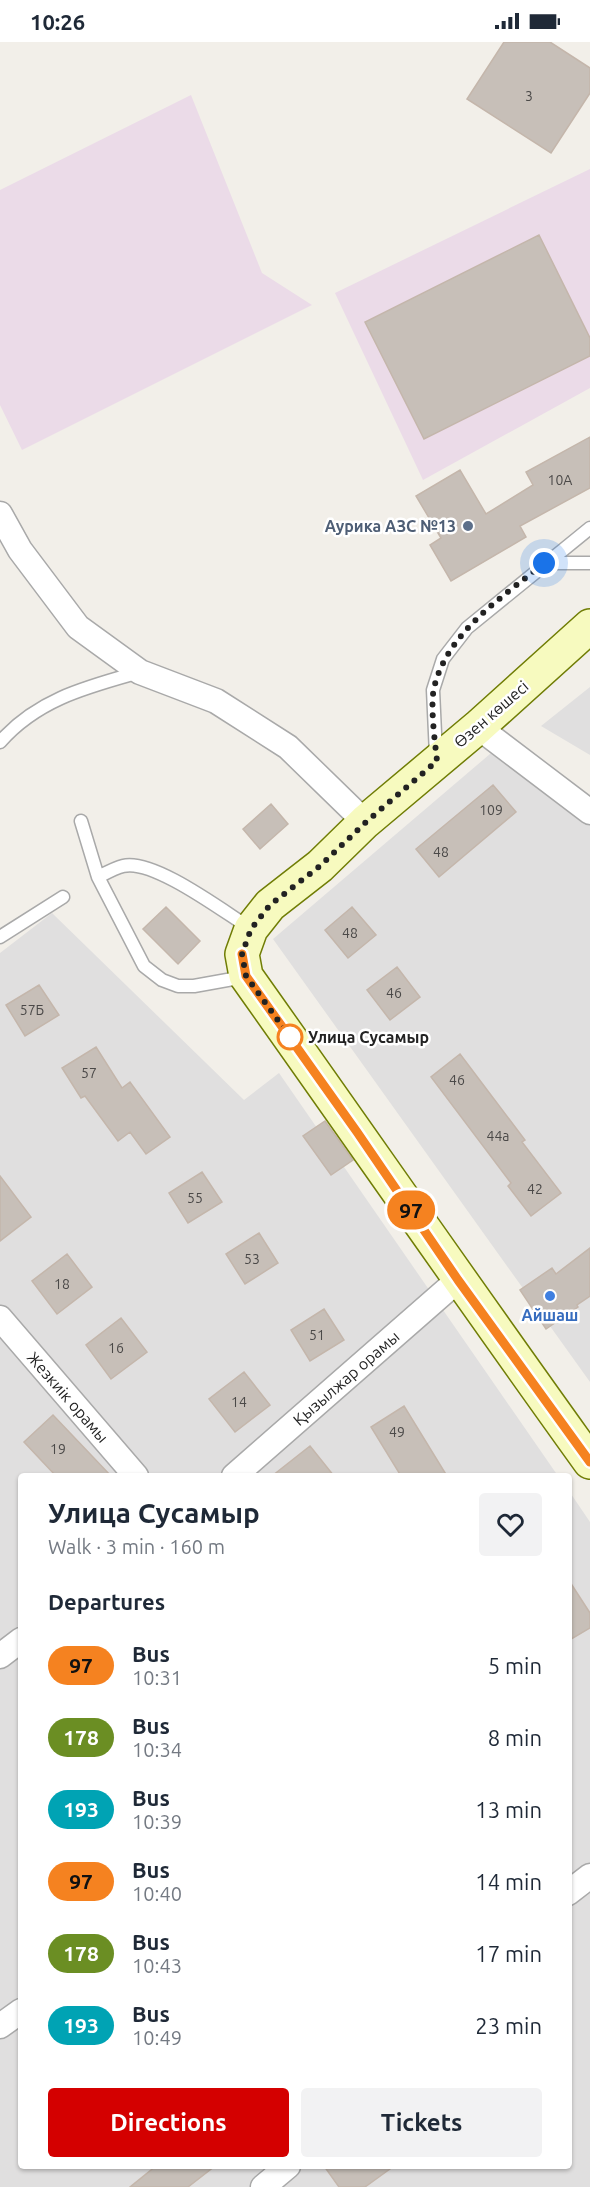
<!DOCTYPE html>
<html lang="en">
<head>
<meta charset="utf-8">
<style>
  :root { --surface:#fff; --page:#f2f2f3; --text:#1f2937; --muted:#747a83; --accent:#d40000 }
  body { margin:0; font-family:Ubuntu,sans-serif; background:var(--page); color:var(--text); height:100vh; display:flex; flex-direction:column; font-size:22px; white-space:nowrap }
  * { box-sizing:border-box; margin:0 }
  p { font-size:20px; color:var(--muted) }
  .icon { flex:none; width:33px; height:33px; fill:none; stroke:currentColor; stroke-width:2; stroke-linecap:round; stroke-linejoin:round }
  .map { position:relative; flex:1; overflow:hidden }
  .sheet { position:absolute; left:18px; top:1431px; width:554px; height:696px; display:flex; flex-direction:column; background:var(--surface); border-radius:6px; box-shadow:0 2px 4px #0004 }
  .sheet>* { flex:none }
  .badge { padding:0 12px; border-radius:20px; font-size:21px; line-height:39px }
  .you { position:absolute; width:30px; height:30px; margin:-15px; border:4px solid #fff; border-radius:50%; background:#1a73e8; box-shadow:0 0 0 9px #1a73e833 }
  .map>.badge { position:absolute; translate:-50% -50%; box-shadow:0 0 0 3px #fff }
  h2 { padding:0 30px; font-size:22px; line-height:54px }
  .round { display:grid; place-items:center; flex:none; width:63px; height:63px; border-radius:6px; background:var(--page) }
  .headline { display:flex; align-items:center; justify-content:space-between; height:102px; padding:0 30px }
  h1 { font-size:28px; font-weight:700; line-height:45px }
  .cta { display:flex; gap:12px; margin-top:auto; padding:12px 30px }
  .cta a { flex:1; height:69px; border-radius:6px; background:var(--accent); color:#fff; font-size:24px; font-weight:700; line-height:69px; text-align:center }
  .cta a+a { background:var(--page); color:var(--text) }
  ul { padding:0; list-style:none }
  li { display:flex; align-items:center; gap:18px; height:72px; padding:0 30px }
  li div { flex:1 }
  li b { display:block; font-size:22px }
  li em { font-style:normal }
  li .badge { min-width:66px; font-weight:700; text-align:center }
  .status { display:flex; justify-content:space-between; align-items:center; height:42px; padding:0 30px; background:var(--surface); direction:ltr }
  .status svg { height:16px; fill:currentColor }
  .map>svg:first-child { display:block }
  .residential { fill:#e0dfdf }
  .industrial { fill:#ebdbe8 }
  .building { fill:#c7bfb8; stroke:#c4b6ab; stroke-width:1.5 }
  .lines { fill:none; stroke-linecap:round; stroke-linejoin:round }
  .lane-casing { stroke:#a9a9a9; stroke-width:15 }
  .street-casing { stroke:#a9a9a9; stroke-width:27 }
  .secondary-casing { stroke:#707d05; stroke-width:36 }
  .lane { stroke:#fff; stroke-width:12 }
  .street { stroke:#fff; stroke-width:24 }
  .secondary { stroke:#f7fabf; stroke-width:33 }
  .line-casing { stroke:#fff; stroke-width:14 }
  .line { stroke:#f58220; stroke-width:9 }
  .walk { stroke:#222; stroke-width:6; stroke-dasharray:0 10.8 }
  .service-dot { fill:#5c6f8a; stroke:#fff; stroke-width:2 }
  .stop-dot { fill:#fff; stroke:#f58220; stroke-width:3 }
  .shop-dot { fill:#3f7fe0; stroke:#fff; stroke-width:2 }
  .labels { text-anchor:middle; stroke-width:5; stroke-linejoin:round; paint-order:stroke }
  .number-label { font-size:14px; fill:#4b4948 }
  .service-label { font-size:16px; font-weight:bold; fill:#4e5e75; stroke:#fff; text-anchor:end }
  .street-label { font-size:16px; fill:#222; stroke:#fff }
  .stop-label { font-size:16px; font-weight:bold; fill:#222; stroke:#fff; text-anchor:start }
  .shop-label { font-size:16px; font-weight:bold; fill:#366cbe; stroke:#fff }
</style>
</head>
<body>
<div class="status"><b>10:26</b><svg viewBox="0 0 49 12"><path d="M0 12V9h3v3zM5 12V6h3v6zM10 12V3h3v9zM15 12V0h3v12zM26 1h20v11H26zM47 4h2v5h-2z"/></svg></div>
<div class="map">
<svg width="590" height="2145" viewBox="0 0 590 2145">
  <rect width="100%" height="100%" fill="#f2efe9"/>
  <path class="residential" d="M590 645V713L541 684Z
    M497 706 590 764V1340L273 897Z
    M52 871 244 1058 279 1031 558 1434H21V2124H568L569 1449 590 1480V2145H0V911Z"/>
  <path class="industrial" d="M191 53 262 231 312 263 22 408 0 363V148Z
    M590 127V346L423 438 335 251Z"/>
  <path class="building" d="M504 0H550L590 26V51L551 111 467 57Z
    M539 193 590 296V314L424 397 365 280Z
    M590 395V446L520 484 526 495 451 539 430 503 441 496 416 454 460 428 486 472 533 443 526 430Z
    M493 743 516 770 439 835 416 807Z
    M271 762 288 782 260 807 243 787Z
    M166 865 200 899 178 922 143 887Z
    M352 865 376 893 348 916 325 888Z
    M397 925 420 955 390 978 367 948Z
    M39 943 59 973 25 994 6 963Z
    M96 1005 122 1046 130 1040 170 1095 146 1112 130 1090 118 1099 85 1054 81 1056 62 1026Z
    M460 1012 525 1098 522 1100 561 1151 531 1174 508 1144 511 1141 431 1035Z
    M325 1079 353 1118 331 1133 303 1094Z
    M202 1130 222 1160 188 1181 169 1151Z
    M0 1134 31 1175 0 1199Z
    M259 1191 278 1221 245 1242 226 1212Z
    M590 1206V1254L577 1263 578 1265 546 1287 520 1248 552 1226 556 1232Z
    M67 1212 92 1245 57 1272 32 1239Z
    M324 1267 344 1298 310 1319 291 1288Z
    M121 1276 147 1310 111 1337 86 1303Z
    M244 1330 270 1363 235 1390 209 1357Z
    M404 1364 447 1434H401L371 1385Z
    M53 1373 111 1434H56L24 1400Z
    M310 1404 334 1434H272Z
    M568 1537 590 1571V1586L568 1599Z
    M156 2124H215L188 2145H130Z
    M324 2124H394L365 2145H339Z"/>
  <g class="lines">
    <defs>
      <path id="lane" d="M544 521H590
        M0 700C38 657 87 645 140 630
        M436 713 433 648 443 617 467 586 590 486
        M81 779 98 835 144 924 162 938 178 944H194L244 935
        M98 835C106 831 115 826 123 824 153 816 224 870 250 886
        M0 895 63 855"/>
      <path id="street" d="M0 472 20 508 78 585 140 630 216 659 288 705 365 780
        M478 685 590 770
        M0 1276 136 1434
        M234 1434 458 1238
        M0 1614 21 1598
        M568 1851 590 1834
        M0 1984 21 1969
        M263 2145 288 2124"/>
      <path id="secondary" d="M590 584 478 685 365 780 320 824 270 863 251 887 242 912 246 934C361 1096 474 1259 590 1420"/>
    </defs>
    <use href="#lane" class="lane-casing"/>
    <use href="#street" class="street-casing"/>
    <use href="#secondary" class="secondary-casing"/>
    <use href="#lane" class="lane"/>
    <use href="#street" class="street"/>
    <use href="#secondary" class="secondary"/>
  </g>
  <g class="lines">
    <defs>
      <path id="line" d="M242 912 246 934 357 1090 458 1238 590 1420"/>
    </defs>
    <use href="#line" class="line-casing"/>
    <use href="#line" class="line"/>
    <path class="walk" d="M290 995 246 934 242 912 251 887 270 863 320 824 366 780 437 719C435 700 430 664 434 646 447 590 502 556 544 521"/>
  </g>
  <circle class="service-dot" cx="468" cy="484" r="6"/>
  <circle class="stop-dot" cx="290" cy="995" r="12"/>
  <circle class="shop-dot" cx="550" cy="1254" r="6"/>
  <g class="labels">
    <g class="number-label">
      <text x="529" y="59">3</text>
      <text x="560" y="443">10А</text>
      <text x="491" y="773">109</text>
      <text x="441" y="815">48</text>
      <text x="350" y="896">48</text>
      <text x="394" y="956">46</text>
      <text x="32" y="973">57Б</text>
      <text x="89" y="1036">57</text>
      <text x="457" y="1043">46</text>
      <text x="498" y="1099">44а</text>
      <text x="535" y="1152">42</text>
      <text x="195" y="1161">55</text>
      <text x="252" y="1222">53</text>
      <text x="62" y="1247">18</text>
      <text x="317" y="1298">51</text>
      <text x="116" y="1311">16</text>
      <text x="239" y="1365">14</text>
      <text x="397" y="1395">49</text>
      <text x="58" y="1412">19</text>
    </g>
    <g class="service-label">
      <text x="456" y="490">Аурика АЗС №13</text>
    </g>
    <g class="street-label">
      <text transform="translate(491 672) rotate(-41)" y="6">Өзен көшесі</text>
      <text transform="translate(346 1336) rotate(-41)" y="6">Қызылжар орамы</text>
      <text transform="translate(68 1355) rotate(49)" y="6">Жезкиік орамы</text>
    </g>
    <g class="stop-label">
      <text x="308" y="1001">Улица Сусамыр</text>
    </g>
    <g class="shop-label">
      <text x="550" y="1279">Айшаш</text>
    </g>
  </g>
</svg>
<div class="you" style="left:544px;top:521px"></div>
<b class="badge" style="left:411px;top:1168px;background:#f58220;color:#111">97</b>
<section class="sheet">
<div class="headline"><div><h1>Улица Сусамыр</h1><p>Walk · 3 min · 160 m</p></div><a class="round"><svg class="icon" aria-label="heart" viewBox="0 0 24 24"><path d="M12 20l-8-8c-3-5 5-10 8-4 3-6 11-1 8 4z"/></svg></a></div>
<h2>Departures</h2>
<ul>
<li><span class="badge" style="background:#f58220;color:#111">97</span><div><b>Bus</b><p>10:31</p></div><em>5 min</em></li>
<li><span class="badge" style="background:#6b8e23;color:#fff">178</span><div><b>Bus</b><p>10:34</p></div><em>8 min</em></li>
<li><span class="badge" style="background:#00a3b4;color:#fff">193</span><div><b>Bus</b><p>10:39</p></div><em>13 min</em></li>
<li><span class="badge" style="background:#f58220;color:#111">97</span><div><b>Bus</b><p>10:40</p></div><em>14 min</em></li>
<li><span class="badge" style="background:#6b8e23;color:#fff">178</span><div><b>Bus</b><p>10:43</p></div><em>17 min</em></li>
<li><span class="badge" style="background:#00a3b4;color:#fff">193</span><div><b>Bus</b><p>10:49</p></div><em>23 min</em></li>
</ul>
<div class="cta"><a>Directions</a><a>Tickets</a></div>
</section>
</div>
</body>
</html>
